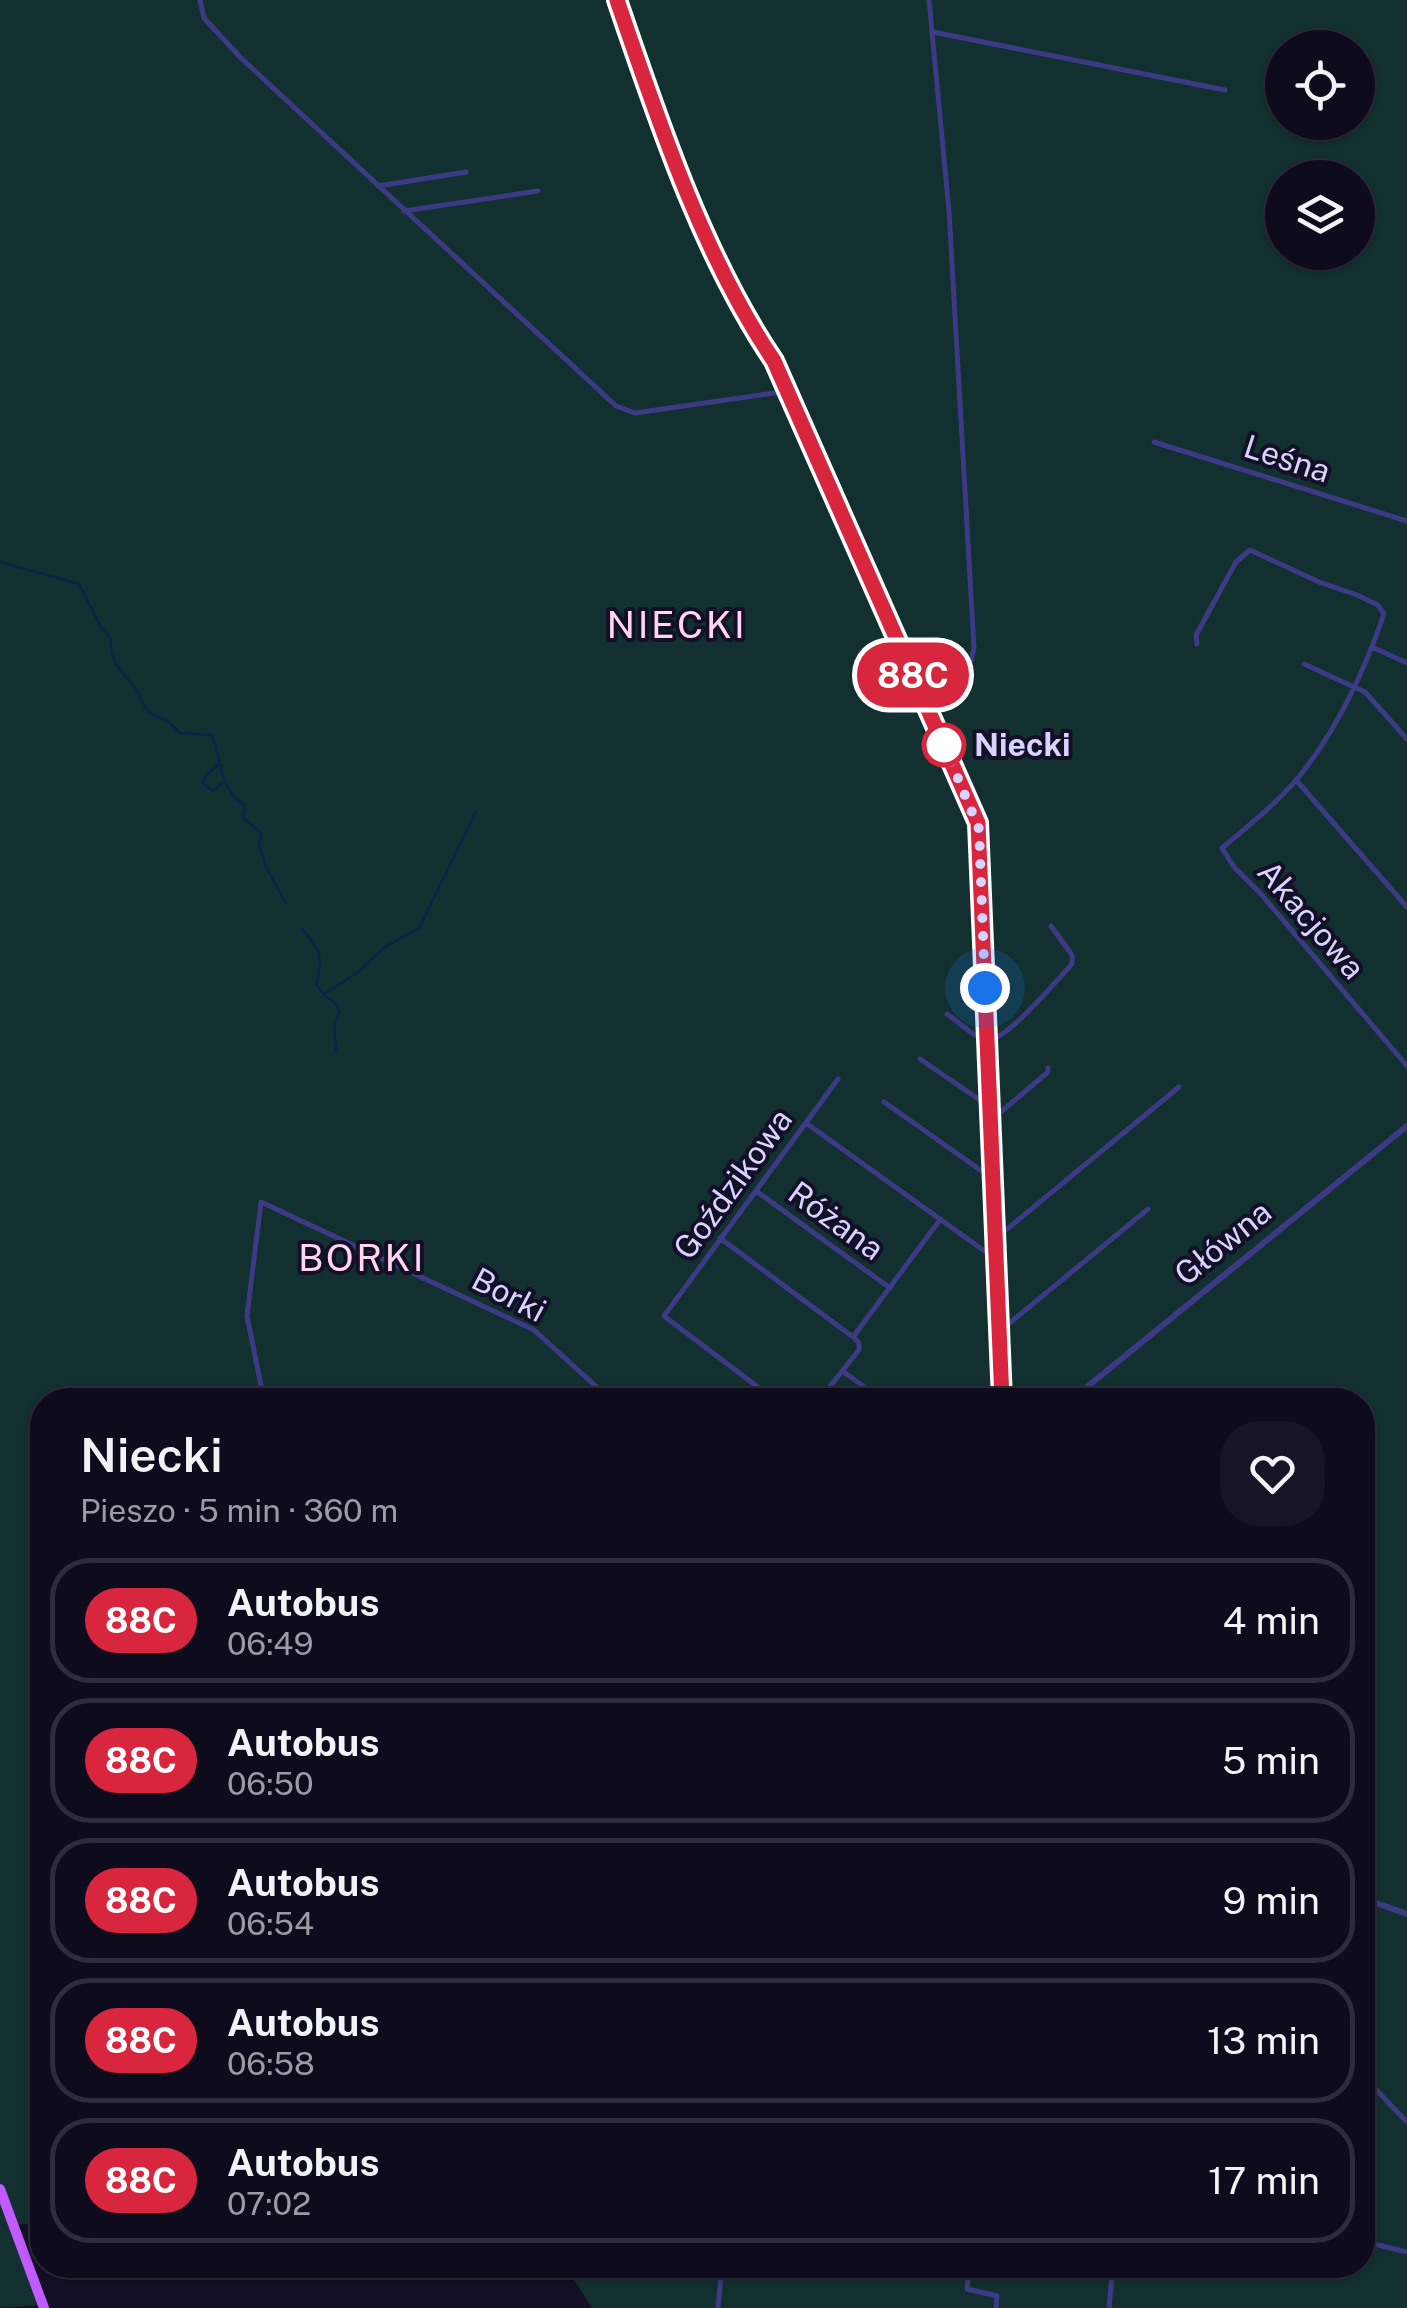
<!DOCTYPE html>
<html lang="pl">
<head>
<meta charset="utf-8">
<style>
  :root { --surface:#0e0b1c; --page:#171425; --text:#f1f3f6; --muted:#9b9ba3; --line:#2e2b3b }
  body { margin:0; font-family:"Public Sans",sans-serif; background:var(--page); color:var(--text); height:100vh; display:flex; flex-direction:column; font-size:38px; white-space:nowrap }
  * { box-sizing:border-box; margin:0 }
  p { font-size:32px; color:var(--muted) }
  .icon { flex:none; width:55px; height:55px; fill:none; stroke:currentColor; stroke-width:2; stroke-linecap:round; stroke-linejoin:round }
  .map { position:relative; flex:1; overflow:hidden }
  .side { position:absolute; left:30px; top:1388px; width:1345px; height:890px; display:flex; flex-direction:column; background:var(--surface); border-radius:40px; box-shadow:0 2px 8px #0004,0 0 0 2px var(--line) }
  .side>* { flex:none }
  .badge { padding:0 20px; border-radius:32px; font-size:35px; line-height:65px }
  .fabs { position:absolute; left:1265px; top:30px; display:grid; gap:20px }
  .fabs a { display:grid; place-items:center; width:110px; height:110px; border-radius:50%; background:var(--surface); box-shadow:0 2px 8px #0004,0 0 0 2px var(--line); font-size:50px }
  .you { position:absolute; width:50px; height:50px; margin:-25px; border:8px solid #fff; border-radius:50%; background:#1a73e8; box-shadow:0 0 0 15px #1a73e833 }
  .map>.badge { position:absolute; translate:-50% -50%; box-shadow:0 0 0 5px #fff }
  .round { display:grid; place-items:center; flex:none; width:105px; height:105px; border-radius:40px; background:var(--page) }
  .head { display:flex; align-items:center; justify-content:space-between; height:170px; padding:0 50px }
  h1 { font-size:48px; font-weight:600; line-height:75px }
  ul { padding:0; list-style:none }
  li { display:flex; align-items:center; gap:30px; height:125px; margin:0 20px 15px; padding:0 30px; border:5px solid var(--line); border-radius:40px }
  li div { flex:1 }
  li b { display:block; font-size:38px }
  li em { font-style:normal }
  li .badge { min-width:110px; font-weight:700; text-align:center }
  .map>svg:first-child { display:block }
  .green { fill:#12302f; fill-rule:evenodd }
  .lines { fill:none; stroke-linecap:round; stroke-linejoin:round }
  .stream { stroke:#0c2248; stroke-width:2.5 }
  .minor { stroke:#3d3a85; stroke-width:5 }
  .tertiary { stroke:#3d3a85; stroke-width:6 }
  .primary { stroke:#c25bff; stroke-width:10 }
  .line-casing { stroke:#fff; stroke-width:22 }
  .line { stroke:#d7263d; stroke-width:15 }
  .walk { stroke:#d9d4ff; stroke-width:10; stroke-dasharray:0 18 }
  .stop-dot { fill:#fff; stroke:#d7263d; stroke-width:5 }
  .labels { text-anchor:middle; stroke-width:8; stroke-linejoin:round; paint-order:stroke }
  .street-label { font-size:32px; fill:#d9d4ff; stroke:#130f26 }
  .stop-label { font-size:32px; font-weight:bold; fill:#d9d4ff; stroke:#130f26; text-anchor:start }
  .quarter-label { font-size:38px; letter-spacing:2.5px; fill:#ffd6f0; stroke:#130f26 }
</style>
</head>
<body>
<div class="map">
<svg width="1407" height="2308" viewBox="0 0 1407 2308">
  <rect width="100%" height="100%" fill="#130f26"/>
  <path class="green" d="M0 0H1407V2308H592L565 2265H1362V1400H42V2222L16 2225 44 2305 0 2308ZM1282 48H1358V122H1282ZM1282 178H1358V252H1282Z"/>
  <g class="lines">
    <path class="stream" d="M0 562 79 584 101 627 111 639C107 661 125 674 136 689 141 697 144 706 149 713L168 721 180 733 212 735C222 759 219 791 245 805L243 818 261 833 259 848C265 856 263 863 269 872 275 883 280 893 286 904
      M218 765 206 775 203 783 213 791 223 782
      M301 928C323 953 321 952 317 985L325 996 337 1004 339 1012 334 1024 336 1050
      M324 994 358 972 385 947 419 928 476 812"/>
    <path class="minor" d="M200 0 204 18 241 58 616 406 635 413 788 391
      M929 0 949 211 974 648 970 665
      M933 32 1225 90
      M378 186 466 172
      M404 211 538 191
      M1154 442 1407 521
      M1197 644 1196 635 1236 562 1250 550 1319 582 1357 595 1378 605 1384 614C1364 672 1336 732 1297 779 1275 805 1248 826 1222 848L1234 867 1261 894 1407 1066
      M1372 647 1407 663
      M1304 664 1365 692 1407 739
      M1296 780 1407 907
      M947 1014C958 1021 975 1039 988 1040 1007 1040 1058 979 1072 964V955L1051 926
      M920 1059 990 1107
      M884 1102 993 1179
      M991 1116 1002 1111 1048 1072V1068
      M806 1123 997 1260
      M756 1191 890 1288
      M996 1233 1006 1230 1179 1087
      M720 1238 853 1337
      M1000 1331 1148 1209
      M853 1337 939 1221
      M845 1373 883 1400
      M264 1400 247 1316 261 1202 534 1330 611 1400
      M775 1400 664 1316 838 1079
      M819 1400 859 1350V1343L853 1337
      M1362 2075 1407 2122
      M1362 2241 1407 2252
      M969 2265 967 2289 997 2296 996 2308
      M718 2308 722 2265
      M1109 2308 1113 2265"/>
    <path class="tertiary" d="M617 0C658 120 703 256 774 361L978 823 1002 1400
      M1071 1400 1407 1126
      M1362 1898 1407 1914"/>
    <path class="primary" d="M0 2189 44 2308"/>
  </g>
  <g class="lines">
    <defs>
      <path id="line" d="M617 0C658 120 703 256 774 361L978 823 1002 1400"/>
    </defs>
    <use href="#line" class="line-casing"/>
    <use href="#line" class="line"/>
    <path class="walk" d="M944 745 979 829 985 988"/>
  </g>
  <circle class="stop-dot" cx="944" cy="745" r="20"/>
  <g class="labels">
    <g class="street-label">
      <text transform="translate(1287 459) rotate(18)" y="11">Leśna</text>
      <text transform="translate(1311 920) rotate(49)" y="11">Akacjowa</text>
      <text transform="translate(733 1184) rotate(-54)" y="11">Goździkowa</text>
      <text transform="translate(836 1221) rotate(36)" y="11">Różana</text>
      <text transform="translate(1223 1243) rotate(-39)" y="11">Główna</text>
      <text transform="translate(509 1295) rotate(28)" y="11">Borki</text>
    </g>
    <g class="stop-label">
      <text x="974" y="756">Niecki</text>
    </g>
    <g class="quarter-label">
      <text x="677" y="638">NIECKI</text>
      <text x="362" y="1271">BORKI</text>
    </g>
  </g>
</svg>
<div class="fabs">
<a><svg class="icon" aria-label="locate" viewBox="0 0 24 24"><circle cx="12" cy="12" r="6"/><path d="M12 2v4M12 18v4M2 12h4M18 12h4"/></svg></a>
<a><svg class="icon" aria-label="layers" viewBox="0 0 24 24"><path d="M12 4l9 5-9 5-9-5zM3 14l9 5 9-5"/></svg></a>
</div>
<div class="you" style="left:985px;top:988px"></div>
<b class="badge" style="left:913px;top:675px;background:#d7263d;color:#fff">88C</b>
<section class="side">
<div class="head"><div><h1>Niecki</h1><p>Pieszo · 5 min · 360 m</p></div><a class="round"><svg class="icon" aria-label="heart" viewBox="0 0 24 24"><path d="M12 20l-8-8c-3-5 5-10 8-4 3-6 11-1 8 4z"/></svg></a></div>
<ul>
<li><span class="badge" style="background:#d7263d;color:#fff">88C</span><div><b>Autobus</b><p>06:49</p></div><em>4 min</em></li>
<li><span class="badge" style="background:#d7263d;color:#fff">88C</span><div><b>Autobus</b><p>06:50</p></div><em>5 min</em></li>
<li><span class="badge" style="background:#d7263d;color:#fff">88C</span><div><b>Autobus</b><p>06:54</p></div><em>9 min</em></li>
<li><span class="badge" style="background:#d7263d;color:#fff">88C</span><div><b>Autobus</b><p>06:58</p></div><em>13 min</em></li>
<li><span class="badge" style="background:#d7263d;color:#fff">88C</span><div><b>Autobus</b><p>07:02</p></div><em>17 min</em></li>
</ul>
</section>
</div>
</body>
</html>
